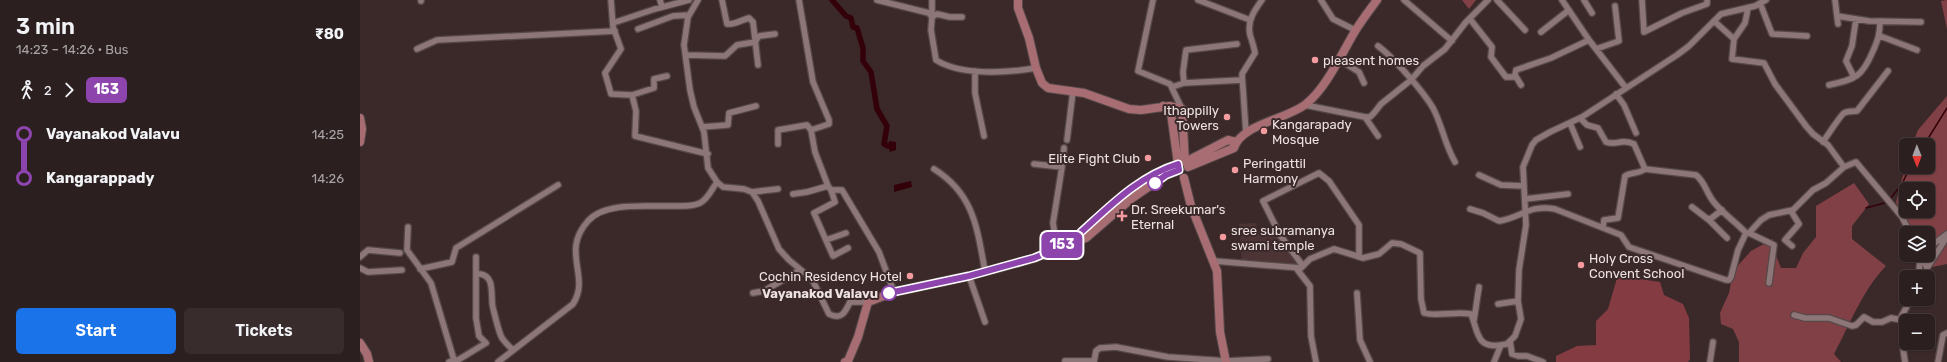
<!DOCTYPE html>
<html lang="en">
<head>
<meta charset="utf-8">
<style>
  :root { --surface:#2c1f20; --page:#382c2d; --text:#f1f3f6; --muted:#a6a2a5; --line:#483d3e; --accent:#1a73e8 }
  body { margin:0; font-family:Rubik,sans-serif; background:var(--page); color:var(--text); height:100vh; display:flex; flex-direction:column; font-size:15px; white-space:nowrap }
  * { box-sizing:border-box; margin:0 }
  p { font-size:13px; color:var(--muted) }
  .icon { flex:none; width:22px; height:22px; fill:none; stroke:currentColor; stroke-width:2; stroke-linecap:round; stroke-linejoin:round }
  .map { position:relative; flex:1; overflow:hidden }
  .sheet { display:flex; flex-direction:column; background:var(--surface); width:360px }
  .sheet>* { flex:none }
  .badge { padding:0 8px; border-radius:6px; font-size:14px; line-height:26px }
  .needle { width:26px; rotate:179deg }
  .controls { position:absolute; left:1539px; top:138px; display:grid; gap:8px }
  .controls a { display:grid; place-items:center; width:36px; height:36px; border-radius:6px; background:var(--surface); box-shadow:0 1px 3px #0004,0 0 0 1px var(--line); font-size:20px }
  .map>.badge { position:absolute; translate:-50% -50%; box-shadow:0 0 0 2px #fff }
  .legs { display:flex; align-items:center; gap:6px; height:44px; padding:0 16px; font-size:13px }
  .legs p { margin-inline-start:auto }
  .head { display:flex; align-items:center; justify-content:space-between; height:68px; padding:0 16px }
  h1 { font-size:22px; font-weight:600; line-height:30px }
  .action { display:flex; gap:8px; margin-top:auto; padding:8px 16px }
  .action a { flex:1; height:46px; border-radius:6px; background:var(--accent); color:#fff; font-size:16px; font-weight:600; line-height:46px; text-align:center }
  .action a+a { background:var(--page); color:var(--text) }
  ul { padding:0 16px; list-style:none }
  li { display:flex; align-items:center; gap:14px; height:44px; font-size:15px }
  li i { display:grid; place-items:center; width:6px; height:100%; margin:0 5px; background:currentColor }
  li i::after { content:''; width:10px; height:10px; margin:-5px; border:3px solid; border-radius:50%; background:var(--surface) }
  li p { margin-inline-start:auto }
  li:first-child i { background:linear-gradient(#0000 50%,currentColor 0) }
  li:last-child i { background:linear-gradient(currentColor 50%,#0000 0) }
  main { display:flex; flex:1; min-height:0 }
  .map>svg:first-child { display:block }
  .built { fill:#4c3435 }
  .green { fill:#814045; fill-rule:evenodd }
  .forest { fill:#853b42 }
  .water { fill:#330009 }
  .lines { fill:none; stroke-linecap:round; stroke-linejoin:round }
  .stream { stroke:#330009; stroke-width:1.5 }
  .canal { stroke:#330009; stroke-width:5.5 }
  .street-casing { stroke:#574848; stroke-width:8 }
  .secondary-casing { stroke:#574848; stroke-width:10 }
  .street { stroke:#8c7677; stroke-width:5.5 }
  .secondary { stroke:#a76d72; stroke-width:8 }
  .line-1-casing { stroke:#fff; stroke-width:9 }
  .line-1 { stroke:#8e44ad; stroke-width:6 }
  .poi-dot { fill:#f49b9f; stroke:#3b292a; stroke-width:1.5 }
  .stop-1-dot { fill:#fff; stroke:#8e44ad; stroke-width:2 }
  .labels { text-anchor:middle; stroke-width:4; stroke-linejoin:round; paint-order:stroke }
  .poi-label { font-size:13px; fill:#ede1e1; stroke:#3b292a; text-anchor:start }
  .stop-label { font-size:13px; font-weight:bold; fill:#ede1e1; stroke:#3b292a; text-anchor:end }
</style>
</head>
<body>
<main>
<section class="sheet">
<div class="head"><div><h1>3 min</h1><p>14:23 – 14:26 · Bus</p></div><b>₹80</b></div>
<div class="legs"><svg class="icon" aria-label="walk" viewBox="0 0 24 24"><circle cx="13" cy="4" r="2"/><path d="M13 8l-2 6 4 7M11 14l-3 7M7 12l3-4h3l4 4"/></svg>2<svg class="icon" aria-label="forward" viewBox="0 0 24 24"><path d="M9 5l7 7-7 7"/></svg><b class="badge" style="background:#8e44ad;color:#fff">153</b></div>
<ul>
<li><i style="color:#8e44ad"></i><b>Vayanakod Valavu</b><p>14:25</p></li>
<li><i style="color:#8e44ad"></i><b>Kangarappady</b><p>14:26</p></li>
</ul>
<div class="action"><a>Start</a><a>Tickets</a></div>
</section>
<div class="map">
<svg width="1587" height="362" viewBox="0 0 1587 362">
  <rect width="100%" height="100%" fill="#3b292a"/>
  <path class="built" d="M896 223 898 232 918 235 939 262V267L882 263 879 224Z"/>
  <path class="green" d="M1102 0H1116L1109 9Z
    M1587 0V29L1581 1Z
    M1587 96V264L1567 268 1563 255H1568V233H1551L1543 223 1536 202 1546 164V167H1568V145H1552L1558 130ZM1546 189H1568V211H1546Z
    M1494 183 1509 204 1492 226V239L1526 266C1502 291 1490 324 1474 354L1481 362H1379V342L1373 329 1361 324 1360 313 1369 293 1373 271 1391 251 1413 239 1414 251 1421 268H1436L1443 253 1456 237V206Z"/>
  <path class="forest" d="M1257 278H1273L1300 282 1304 295 1323 304 1329 318 1330 359 1328 362H1196V356L1217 346 1236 345V321L1248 309Z"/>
  <path class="water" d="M529 141 536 142V150L530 152 528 146Z
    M551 181 552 187 534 192V185Z"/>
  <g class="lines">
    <path class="stream" d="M1564 145 1587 108
      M1530 199 1542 184 1550 167
      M1506 208 1528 202"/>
    <path class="canal" d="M472 0 486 16 491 18 493 27 497 28 503 48V61L511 72 517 109 527 126 524 144 528 146"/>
    <defs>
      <path id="street" d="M251 0 253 27 261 49 245 73 251 94 272 95 276 111 275 136 348 154
        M300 0 302 7
        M338 0 328 17 324 45 330 90 334 107 344 132 348 168 357 182 363 187 384 189 392 192 398 201 419 249 429 260 452 279 469 314C481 320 485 313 490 302H508
        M362 0 367 24C375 25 381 20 389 18L393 22 398 65
        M439 0 453 82 469 120V124L451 130
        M517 0 569 13 572 17 571 30 576 60C601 76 647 73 676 68
        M572 0V17L577 14 590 17H602
        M793 0 778 71 810 84 822 109
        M838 0 890 20
        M961 0 973 19 995 30
        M1044 0 1092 41
        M1137 0 1165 30
        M1202 0 1229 40 1266 88
        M1224 0 1232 13
        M1282 0 1284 32 1322 13 1347 4V0
        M1475 0 1478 24
        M61 1V0
        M1400 3 1412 34 1447 36
        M1477 16 1509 21 1561 22
        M1110 19 1132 47 1131 57 1146 77H1156
        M1354 21 1374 39 1372 59 1404 63 1415 84 1446 126 1453 134 1468 145 1484 167 1496 162 1542 217 1550 233
        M253 23 295 9 329 0
        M278 29 313 16 329 15
        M1181 32 1209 10
        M1520 36 1557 50
        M1374 39 1385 23 1388 8
        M1018 46C1033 57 1063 91 1073 108 1082 125 1085 145 1095 162
        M57 49 77 40 255 31
        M1236 49 1259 41 1255 6
        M326 55 365 56 377 45 395 42 399 36 415 34
        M978 59 999 72 1004 83
        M615 71V93L624 136
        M1494 77 1486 61 1492 46 1496 19
        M824 83 823 72 826 50 877 44
        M1161 85 1155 75 1156 70 1191 58 1229 40
        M1469 85C1496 79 1502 77 1513 51 1518 40 1520 33 1520 21
        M812 87 824 83 882 80
        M1256 94 1264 105 1276 133
        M272 95 294 88V79L307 76
        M945 105 1005 117 1018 136
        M1005 117H1010L1014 113 1021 104 1051 80 1063 66 1085 49 1106 22 1128 0
        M1220 118 1227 125 1238 128 1246 142C1257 146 1261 138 1274 144L1285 169 1336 175C1345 182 1346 192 1353 201 1362 213 1376 222 1386 233H1389L1401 220 1409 215 1433 210 1453 190 1466 183 1484 167
        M1210 123 1220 147
        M342 127 368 125 369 113 396 106
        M886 133 882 74 895 53C894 47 892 41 890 35 887 21 894 11 902 0
        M707 140 713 91
        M1463 142C1467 136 1481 115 1484 113 1488 111 1493 111 1497 111L1528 71
        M418 144V130L447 125 451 130 455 152 468 186 471 190H482L519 252 534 292
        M674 164 702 167 693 223 697 247
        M702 167 704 148
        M574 169C614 194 617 228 625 271
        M1119 175 1141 185 1164 186
        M471 190 475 202 454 213 473 256 488 248
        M392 192 418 189
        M433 194 447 192 468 186
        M1165 199 1208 194
        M1332 207 1349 220 1362 210
        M1110 209 1123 213 1139 221C1160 218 1170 204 1195 209L1261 235 1269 247 1366 280H1369L1371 277 1378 250 1386 233
        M1431 211 1439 224 1425 240 1432 246
        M1349 220 1367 238
        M48 227 47 250 71 283 94 360 89 362
        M1243 228 1244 220 1258 218 1265 176C1271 172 1279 174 1285 169
        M1389 233 1414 245 1409 283
        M466 240 486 233
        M1568 248 1587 234
        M1561 255 1567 268 1587 237
        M0 257 8 250 40 253
        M854 261 941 268 950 259 974 249 1003 258 1019 254 1032 243 1041 244 1060 253 1061 299 1064 313C1076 317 1096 311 1111 314 1118 331 1116 349 1141 345
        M943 266 920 235 903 201 959 173 969 181 999 225V257
        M0 268 8 272 42 270
        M936 268 950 286 951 336 956 362
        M60 269 92 262 96 248 198 185
        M120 274C136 276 130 297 133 308 135 316 138 329 141 336 143 341 149 346 153 350
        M609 276 625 322
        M1559 277 1560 255
        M393 293 404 291 440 270
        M997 293 1000 340 1010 362
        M1138 304 1158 301
        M1434 315 1445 318H1469L1492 326 1496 325 1504 317 1513 322H1522L1531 318 1542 320
        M1114 320 1119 287
        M1150 341 1152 354 1158 356H1167L1183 362
        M705 361H734
        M94 362V360H98L126 343 119 336 116 318V257
        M138 362 213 304C231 276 200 252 228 221 245 201 289 207 313 206 322 206 332 207 340 203 348 199 352 189 357 182
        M734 362 736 351 740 348 756 347 808 357 866 361 908 359
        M1134 362 1141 345 1147 344 1155 336 1161 319 1158 301 1159 270 1166 225 1163 167 1172 145 1176 140 1190 132 1222 117 1317 55 1329 46 1361 14 1395 6 1406 0
        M1350 362 1353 342
        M1545 362 1543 348 1545 335 1541 317 1551 299
        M1578 362 1583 335 1587 333"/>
      <path id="secondary" d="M658 0V8L669 38 676 68 682 83 688 88 724 93 769 109 781 110 810 106 822 109 825 162 868 140 876 142
        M0 118 2 129 0 142
        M828 167 874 148C881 124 928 119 946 104 966 88 981 55 994 33 1001 21 1009 11 1017 0
        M824 178 831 206 857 271 860 332 866 362
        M718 239 721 233C750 206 779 176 818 164L811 113 803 106
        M0 343 7 354 9 362
        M485 362 488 361 498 337 508 302 534 292 609 276 675 258 697 247 726 238 771 199 806 175 819 170"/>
    </defs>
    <use href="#street" class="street-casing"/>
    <use href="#secondary" class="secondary-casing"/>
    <use href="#street" class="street"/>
    <use href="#secondary" class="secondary"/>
  </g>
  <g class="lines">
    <defs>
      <path id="line-1" d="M529 293 609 276 674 258 718 240 720 233C750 206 779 176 818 164L819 170 806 175 795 183"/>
    </defs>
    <use href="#line-1" class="line-1-casing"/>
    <use href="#line-1" class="line-1"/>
  </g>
  <g class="poi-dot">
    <circle cx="955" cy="60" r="4"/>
    <circle cx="867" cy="117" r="4"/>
    <circle cx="904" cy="131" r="4"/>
    <circle cx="788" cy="158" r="4"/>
    <circle cx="875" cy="170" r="4"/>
    <path d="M760 210h4v4h4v4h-4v4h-4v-4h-4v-4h4z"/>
    <circle cx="863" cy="237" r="4"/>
    <circle cx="1221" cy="265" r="4"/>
    <circle cx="550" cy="276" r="4"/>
  </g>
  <g class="stop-1-dot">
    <circle cx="795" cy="183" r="7"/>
    <circle cx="529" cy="293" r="7"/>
  </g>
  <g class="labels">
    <g class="poi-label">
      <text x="963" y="65">pleasent homes</text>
      <text x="859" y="115" text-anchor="end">Ithappilly<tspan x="859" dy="15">Towers</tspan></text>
      <text x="912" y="129">Kangarapady<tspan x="912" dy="15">Mosque</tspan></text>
      <text x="780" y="163" text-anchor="end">Elite Fight Club</text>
      <text x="883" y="168">Peringattil<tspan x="883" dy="15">Harmony</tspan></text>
      <text x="771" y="214">Dr. Sreekumar's<tspan x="771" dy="15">Eternal</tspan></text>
      <text x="871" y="235">sree subramanya<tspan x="871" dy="15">swami temple</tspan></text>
      <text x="1229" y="263">Holy Cross<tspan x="1229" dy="15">Convent School</tspan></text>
      <text x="542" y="281" text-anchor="end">Cochin Residency Hotel</text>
    </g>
    <g class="stop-label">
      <text x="518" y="298">Vayanakod Valavu</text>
    </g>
  </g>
</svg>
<div class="controls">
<a><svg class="needle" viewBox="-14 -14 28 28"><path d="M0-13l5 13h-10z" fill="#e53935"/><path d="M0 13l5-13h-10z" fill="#a6a2a5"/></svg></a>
<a><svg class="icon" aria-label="locate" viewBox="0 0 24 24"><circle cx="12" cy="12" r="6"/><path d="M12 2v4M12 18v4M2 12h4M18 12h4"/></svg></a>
<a><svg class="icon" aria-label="layers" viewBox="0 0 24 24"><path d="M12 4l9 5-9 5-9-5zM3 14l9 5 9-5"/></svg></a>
<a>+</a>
<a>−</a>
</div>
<b class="badge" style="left:702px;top:245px;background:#8e44ad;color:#fff">153</b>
</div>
</main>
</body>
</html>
